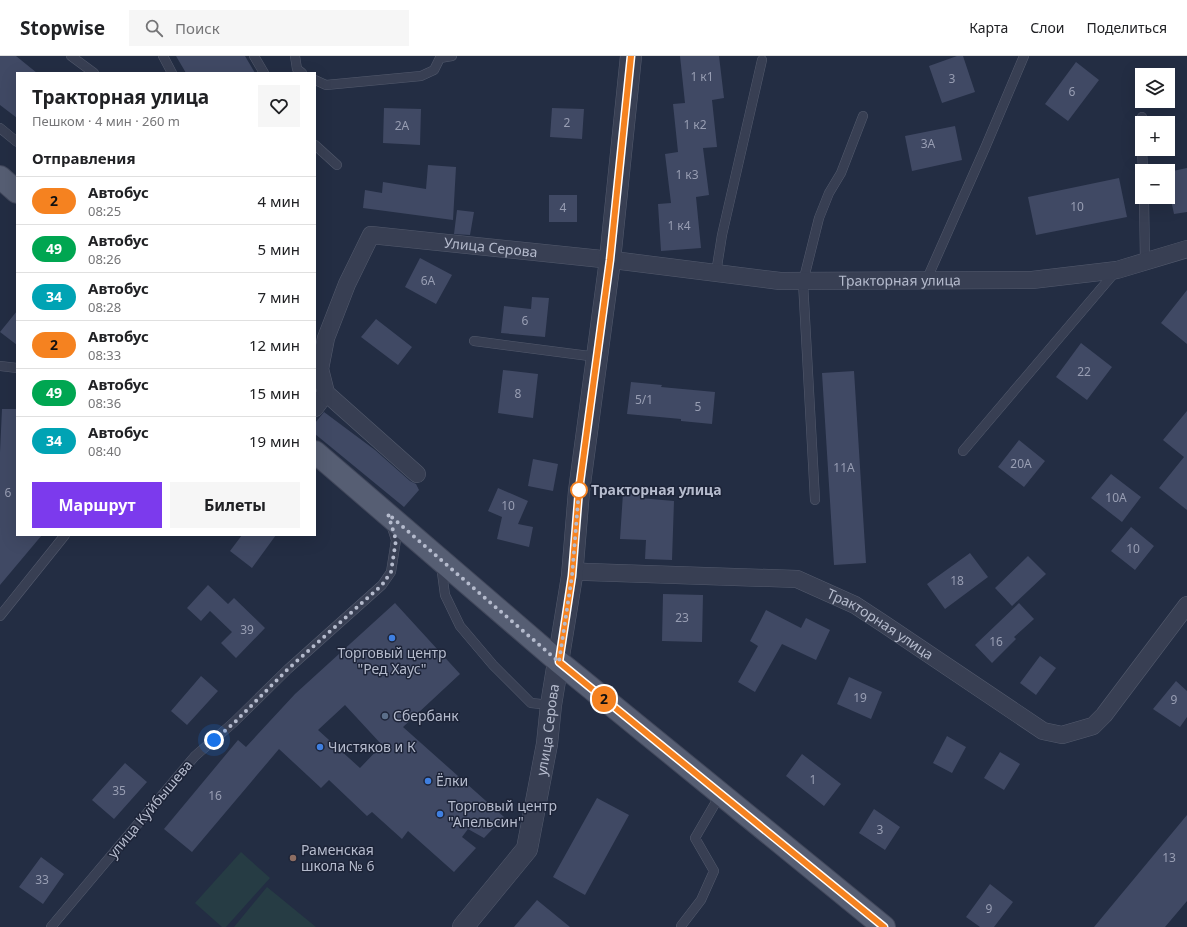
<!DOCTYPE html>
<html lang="ru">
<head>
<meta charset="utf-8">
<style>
  :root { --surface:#fff; --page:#f6f6f6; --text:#202124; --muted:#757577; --line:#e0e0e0; --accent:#7c3aed }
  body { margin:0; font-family:"Noto Sans",sans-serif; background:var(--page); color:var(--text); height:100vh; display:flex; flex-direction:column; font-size:15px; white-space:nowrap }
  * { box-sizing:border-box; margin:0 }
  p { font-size:13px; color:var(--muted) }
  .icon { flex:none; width:22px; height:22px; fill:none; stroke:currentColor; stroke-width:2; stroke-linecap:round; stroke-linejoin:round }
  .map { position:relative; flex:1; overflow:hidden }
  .side { position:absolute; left:16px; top:16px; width:300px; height:464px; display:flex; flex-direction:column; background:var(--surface); border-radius:0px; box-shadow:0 4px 16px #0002 }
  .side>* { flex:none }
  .badge { padding:0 8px; border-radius:13px; font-size:14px; line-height:26px }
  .tools { position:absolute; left:1135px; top:12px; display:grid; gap:8px }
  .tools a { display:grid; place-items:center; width:40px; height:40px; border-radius:0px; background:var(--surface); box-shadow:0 4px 16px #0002; font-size:20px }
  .you { position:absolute; width:20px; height:20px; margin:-10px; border:3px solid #fff; border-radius:50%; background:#1a73e8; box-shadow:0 0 0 6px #1a73e833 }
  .map>.badge { position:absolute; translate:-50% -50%; box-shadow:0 0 0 2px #fff }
  h2 { padding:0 16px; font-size:15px; line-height:36px }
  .round { display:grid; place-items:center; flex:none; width:42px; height:42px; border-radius:0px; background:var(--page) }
  .summary { display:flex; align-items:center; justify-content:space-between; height:68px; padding:0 16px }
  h1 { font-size:19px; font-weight:700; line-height:30px }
  .cta { display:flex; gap:8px; margin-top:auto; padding:8px 16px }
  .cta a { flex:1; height:46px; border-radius:0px; background:var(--accent); color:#fff; font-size:16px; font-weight:700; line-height:46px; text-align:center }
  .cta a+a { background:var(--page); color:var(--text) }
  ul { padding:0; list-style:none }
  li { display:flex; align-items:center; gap:12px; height:48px; padding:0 16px; border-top:1px solid var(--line) }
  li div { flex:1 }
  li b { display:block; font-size:15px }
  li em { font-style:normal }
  li .badge { min-width:44px; font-weight:700; text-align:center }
  header { display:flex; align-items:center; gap:24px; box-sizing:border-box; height:56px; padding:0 20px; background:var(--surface); border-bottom:1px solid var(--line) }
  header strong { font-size:19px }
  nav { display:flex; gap:22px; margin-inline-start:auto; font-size:14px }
  .search { width:280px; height:36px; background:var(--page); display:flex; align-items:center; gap:10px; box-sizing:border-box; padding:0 14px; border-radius:0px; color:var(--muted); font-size:15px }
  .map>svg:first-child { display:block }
  .green { fill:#263c44 }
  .building { fill:#404964; fill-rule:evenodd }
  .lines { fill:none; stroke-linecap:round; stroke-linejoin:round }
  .service-casing { stroke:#535a6d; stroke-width:10 }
  .minor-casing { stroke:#535a6d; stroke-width:18 }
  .tertiary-casing { stroke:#535a6d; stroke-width:22 }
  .primary-casing { stroke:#42485c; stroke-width:24 }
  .service { stroke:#383f53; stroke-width:9 }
  .minor { stroke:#383f53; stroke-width:17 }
  .tertiary { stroke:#383f53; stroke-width:21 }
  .primary { stroke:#565e73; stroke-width:22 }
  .line-casing { stroke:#fff; stroke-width:9 }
  .line { stroke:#f58220; stroke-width:6 }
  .walk { stroke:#b5bbcd; stroke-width:4; stroke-dasharray:0 7.2 }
  .stop-dot { fill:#fff; stroke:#f58220; stroke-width:2 }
  .shop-dot { fill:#3f7fe0; stroke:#1d2438; stroke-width:1.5 }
  .service-dot { fill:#5c6f8a; stroke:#1d2438; stroke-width:1.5 }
  .education-dot { fill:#8d6e63; stroke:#1d2438; stroke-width:1.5 }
  .labels { text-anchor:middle; stroke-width:3; stroke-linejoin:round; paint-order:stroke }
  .number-label { font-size:12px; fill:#989eb3 }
  .street-label { font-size:14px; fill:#b5bbcd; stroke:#1d2438 }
  .stop-label { font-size:14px; font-weight:bold; fill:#b5bbcd; stroke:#1d2438; text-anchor:start }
  .poi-label { font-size:14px; fill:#b5bbcd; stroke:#1d2438; text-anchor:start }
</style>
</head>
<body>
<header>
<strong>Stopwise</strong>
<div class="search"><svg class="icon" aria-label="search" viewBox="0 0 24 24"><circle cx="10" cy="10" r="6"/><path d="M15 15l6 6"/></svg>Поиск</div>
<nav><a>Карта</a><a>Слои</a><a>Поделиться</a></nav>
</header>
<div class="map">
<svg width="1187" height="871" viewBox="0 0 1187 871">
  <rect width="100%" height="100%" fill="#232d43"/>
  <path class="green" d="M241 796 270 822 226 871H222L195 847Z
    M267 831 316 871H234Z"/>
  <path class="building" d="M0 0H16L37 17H17V62L0 49Z
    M176 0H245L255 17H186Z
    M680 0H719L724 42 712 44 717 91 703 92 709 139 696 141 701 192 661 195 658 148 671 147 665 98 678 96 673 48 685 47Z
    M957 0H963L975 36 942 47 929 10Z
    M1076 6 1099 24 1068 65 1045 48Z
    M384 52 421 53 420 89 383 87Z
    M552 52 584 53 582 83 550 81Z
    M955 70 962 104 912 115 905 80Z
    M428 109 456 111 453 164 363 152 365 134 382 137 383 126 426 133Z
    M1187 112V156L1174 158 1168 130V116Z
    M1119 122 1127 161 1036 179 1028 141Z
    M549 139H577V166H549Z
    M457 154 474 156 470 179 454 178Z
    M420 202 452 219 436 248 405 231Z
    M1187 234V288L1161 267Z
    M532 241 549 242 545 281 501 277 504 250 531 253Z
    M17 255V289L0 276Z
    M376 263 412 291 398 309 361 281Z
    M1081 287 1112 311 1087 344 1056 321Z
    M503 314 538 318 533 362 498 357Z
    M854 315 866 507 834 509 822 317Z
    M631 326 662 329 661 331 715 336 712 368 681 365V363L627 358Z
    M2 353H17V479H42L0 529V396Z
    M1187 355V454L1159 432 1184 401 1163 384Z
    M324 356 375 394 410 425 416 428 419 434 404 451 315 378V367Z
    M1019 384 1045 405 1024 431 998 411Z
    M533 403 558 408 553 435 528 430Z
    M1111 418 1141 441 1122 466 1091 442Z
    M498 432 528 445 518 468 533 471 529 491 497 483 502 461 488 455Z
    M623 437 640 438V442L674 445 672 504 645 503 646 484 620 483Z
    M1131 471 1154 490 1135 514 1111 495Z
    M242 479H276L252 512 230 495Z
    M970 497 988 521 945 553 927 528Z
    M1028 500 1046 518 1012 550 995 532Z
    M208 529 228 548 234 542 265 572 236 602 221 587 232 576 210 555 201 565 187 552Z
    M663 538 703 539 702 586 662 585Z
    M395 547 460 618 403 671 504 761 484 782 468 773 462 781 476 792 454 816 408 775 402 783 372 756 367 760 329 724 321 732 279 693 192 796 164 773 238 684 246 691 295 638ZM345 649 382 689 360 712 318 674Z
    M1019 547 1034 563 1014 581 1016 583 992 607 975 589Z
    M766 554 801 572 806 562 830 574 816 604 782 588 755 636 738 626 758 590 750 585Z
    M1040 600 1056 612 1036 639 1020 627Z
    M201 620 218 635 187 669 171 655Z
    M849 621 882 636 871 663 837 648Z
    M1176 625 1187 635V661L1180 671 1153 653Z
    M947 680 966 691 952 717 933 707Z
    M1000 696 1020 708 1004 734 984 722Z
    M802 698 841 728 824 750 786 720Z
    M125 707 147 726 114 763 92 744Z
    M597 742 629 759 585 839 553 821Z
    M874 753 900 771 885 794 859 777Z
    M1187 759V845L1165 871H1094Z
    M41 801 64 818 43 848 19 831Z
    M990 828 1013 846 994 871H980L966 861Z
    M537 844 570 871H514Z"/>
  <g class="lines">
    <defs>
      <path id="service" d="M71 0 94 17
        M163 0 172 17
        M254 0 264 17
        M295 0 297 13 302 17
        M440 2 452 0
        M315 24 326 29 421 20 434 14 440 2V0
        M1142 61V77
        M0 72 17 86
        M315 89 337 109
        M1142 93 1143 115
        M1144 141 1145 206
        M716 217 722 179 762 4
        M926 225 985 92 1024 0
        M474 285 597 301
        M0 310 17 312
        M963 395 1116 215
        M815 444 803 226 819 162 829 137 841 117 863 60
        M441 509 445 539 460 570 493 609 531 647 551 649
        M0 560 65 479
        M681 870 701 844 714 815 695 782 720 739
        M51 871 195 700 233 667 288 613 382 529 391 516 396 484 391 468"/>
      <g id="minor">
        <path d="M315 352 326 337"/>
        <path id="s1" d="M417 418 326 337 320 313 326 282 347 228 371 179 621 205 780 225 1032 224 1117 214 1187 193"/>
        <path id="s2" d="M572 515 587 516 797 523 855 549 884 568 1043 675 1062 679 1093 670 1104 659 1187 549"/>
      </g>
      <g id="tertiary">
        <path id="s3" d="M463 871 527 793 547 688 551 649 572 520 579 435 610 204 631 0"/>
      </g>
      <path id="primary" d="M0 121 17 136
        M315 396 559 606 884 871"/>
    </defs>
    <use href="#service" class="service-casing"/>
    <use href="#minor" class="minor-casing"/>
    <use href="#tertiary" class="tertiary-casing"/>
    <use href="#primary" class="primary-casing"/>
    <use href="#service" class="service"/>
    <use href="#minor" class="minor"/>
    <use href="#tertiary" class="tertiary"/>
    <use href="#primary" class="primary"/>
  </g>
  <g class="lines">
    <defs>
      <path id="line" d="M631 0 610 204 579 434 572 520 559 606 884 871"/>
    </defs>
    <use href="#line" class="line-casing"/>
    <use href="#line" class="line"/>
    <path class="walk" d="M214 684 234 667 288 613 382 529 391 516 396 484 388 458 559 606 572 520 579 434"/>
  </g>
  <circle class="stop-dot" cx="579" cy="434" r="8"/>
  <g class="shop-dot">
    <circle cx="392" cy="582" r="4"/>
    <circle cx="320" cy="691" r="4"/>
    <circle cx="428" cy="725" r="4"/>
    <circle cx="440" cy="758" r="4"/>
  </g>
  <circle class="service-dot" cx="385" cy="660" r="4"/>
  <circle class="education-dot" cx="293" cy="802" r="4"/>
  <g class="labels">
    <g class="number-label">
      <text x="702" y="25">1 к1</text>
      <text x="952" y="27">3</text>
      <text x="1072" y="40">6</text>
      <text x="567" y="71">2</text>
      <text x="695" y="73">1 к2</text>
      <text x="402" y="74">2А</text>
      <text x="928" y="92">3А</text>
      <text x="687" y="123">1 к3</text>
      <text x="1077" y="155">10</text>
      <text x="563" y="156">4</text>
      <text x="679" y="174">1 к4</text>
      <text x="428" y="229">6А</text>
      <text x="525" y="269">6</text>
      <text x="1084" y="320">22</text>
      <text x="518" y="342">8</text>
      <text x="644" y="348">5/1</text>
      <text x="698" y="355">5</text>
      <text x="1021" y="412">20А</text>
      <text x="844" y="416">11А</text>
      <text x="8" y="441">6</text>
      <text x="1116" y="446">10А</text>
      <text x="508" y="454">10</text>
      <text x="1133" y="497">10</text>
      <text x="957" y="529">18</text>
      <text x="682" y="566">23</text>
      <text x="247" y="578">39</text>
      <text x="996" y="590">16</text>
      <text x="860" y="646">19</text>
      <text x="1174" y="648">9</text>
      <text x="813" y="728">1</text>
      <text x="119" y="739">35</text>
      <text x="215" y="744">16</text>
      <text x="880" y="778">3</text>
      <text x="1169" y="806">13</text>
      <text x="42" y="828">33</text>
      <text x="989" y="857">9</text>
    </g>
    <g class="street-label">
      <text dy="5" stroke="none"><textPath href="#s1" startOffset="411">Улица Серова</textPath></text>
      <text dy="5" stroke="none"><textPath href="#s1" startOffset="822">Тракторная улица</textPath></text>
      <text dy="5" stroke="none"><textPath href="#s2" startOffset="320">Тракторная улица</textPath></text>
      <text dy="5" stroke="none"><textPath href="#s3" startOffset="222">улица Серова</textPath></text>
      <text transform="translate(150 753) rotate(-50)" y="5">улица Куйбышева</text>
    </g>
    <g class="stop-label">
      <text x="591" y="439">Тракторная улица</text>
    </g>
    <g class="poi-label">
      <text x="392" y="602" text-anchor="middle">Торговый центр<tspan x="392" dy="16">"Ред Хаус"</tspan></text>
      <text x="393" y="665">Сбербанк</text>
      <text x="328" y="696">Чистяков и К</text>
      <text x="436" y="730">Ёлки</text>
      <text x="448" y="755">Торговый центр<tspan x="448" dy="16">"Апельсин"</tspan></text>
      <text x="301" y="799">Раменская<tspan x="301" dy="16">школа № 6</tspan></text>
    </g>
  </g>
</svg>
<div class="tools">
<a><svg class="icon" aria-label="layers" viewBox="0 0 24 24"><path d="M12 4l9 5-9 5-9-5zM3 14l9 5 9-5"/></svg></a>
<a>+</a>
<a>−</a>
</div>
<div class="you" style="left:214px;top:684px"></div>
<b class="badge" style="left:604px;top:643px;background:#f58220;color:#111">2</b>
<section class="side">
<div class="summary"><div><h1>Тракторная улица</h1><p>Пешком · 4 мин · 260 m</p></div><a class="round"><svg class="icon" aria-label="heart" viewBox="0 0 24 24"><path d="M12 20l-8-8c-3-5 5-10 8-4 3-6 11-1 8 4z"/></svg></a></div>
<h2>Отправления</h2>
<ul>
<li><span class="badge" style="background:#f58220;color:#111">2</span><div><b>Автобус</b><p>08:25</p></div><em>4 мин</em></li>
<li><span class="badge" style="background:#00a651;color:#fff">49</span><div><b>Автобус</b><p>08:26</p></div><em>5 мин</em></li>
<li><span class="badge" style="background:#00a3b4;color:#fff">34</span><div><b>Автобус</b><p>08:28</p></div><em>7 мин</em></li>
<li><span class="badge" style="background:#f58220;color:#111">2</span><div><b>Автобус</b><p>08:33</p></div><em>12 мин</em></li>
<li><span class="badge" style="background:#00a651;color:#fff">49</span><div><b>Автобус</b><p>08:36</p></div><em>15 мин</em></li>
<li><span class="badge" style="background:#00a3b4;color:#fff">34</span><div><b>Автобус</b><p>08:40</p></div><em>19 мин</em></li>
</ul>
<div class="cta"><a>Маршрут</a><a>Билеты</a></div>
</section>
</div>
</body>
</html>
